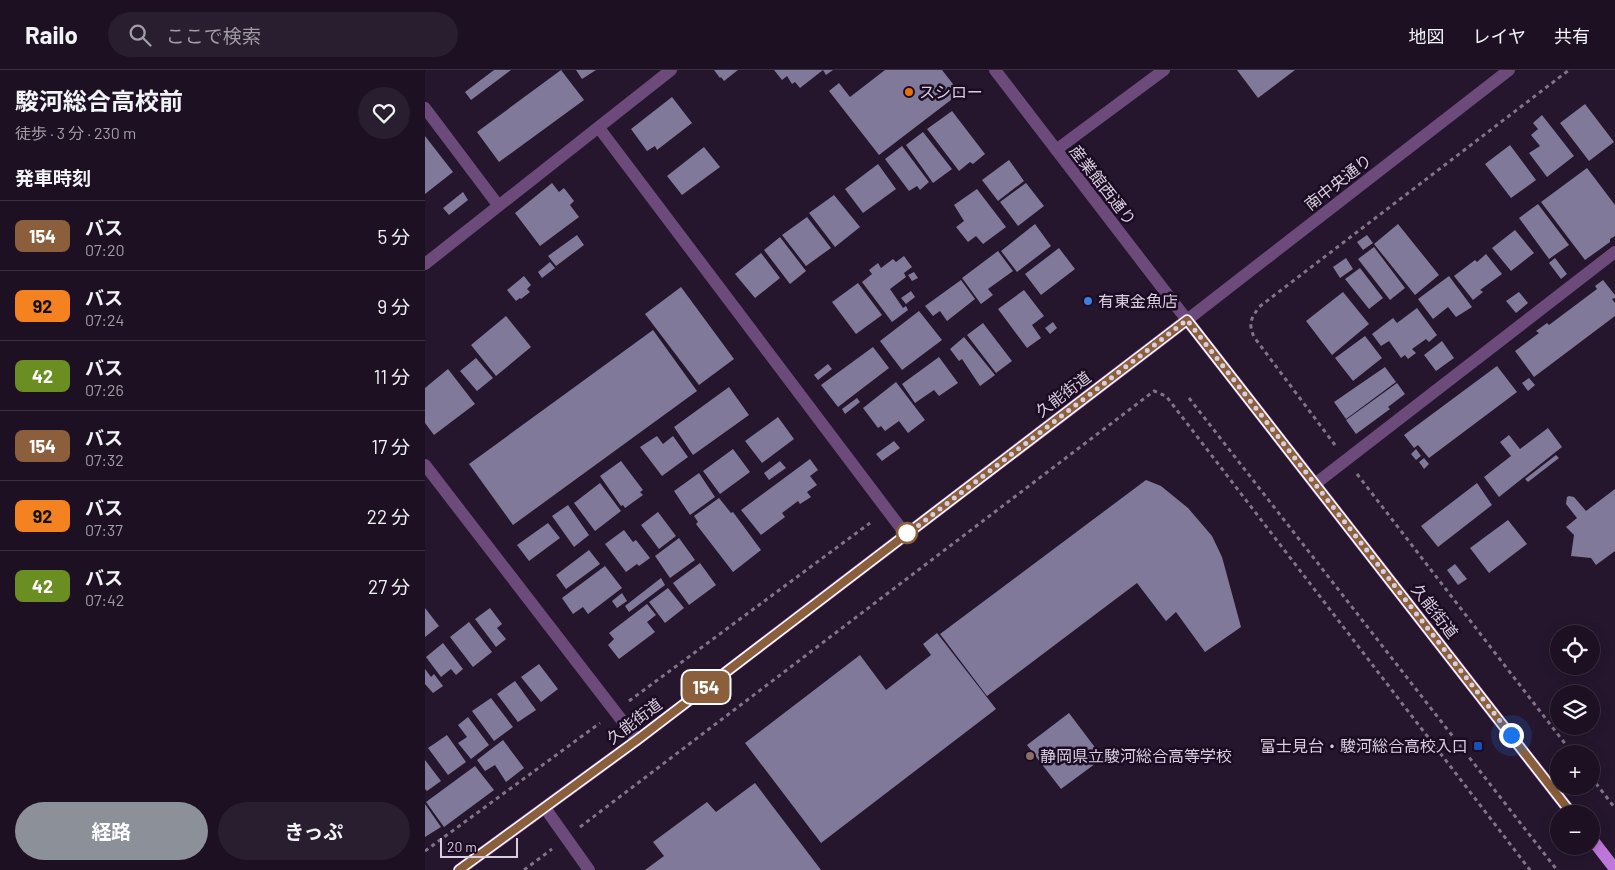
<!DOCTYPE html>
<html lang="ja">
<head>
<meta charset="utf-8">
<style>
  :root { --surface:#1c1022; --page:#291e2f; --text:#f1f3f6; --muted:#a09da5; --line:#3a3040; --accent:#8c9099 }
  body { margin:0; font-family:Barlow,"Noto Sans JP",sans-serif; background:var(--page); color:var(--text); height:100vh; display:flex; flex-direction:column; font-size:19px; white-space:nowrap }
  * { box-sizing:border-box; margin:0 }
  p { font-size:16px; color:var(--muted) }
  .icon { flex:none; width:28px; height:28px; fill:none; stroke:currentColor; stroke-width:2; stroke-linecap:round; stroke-linejoin:round }
  .map { position:relative; flex:1; overflow:hidden }
  .side { display:flex; flex-direction:column; background:var(--surface); width:425px }
  .side>* { flex:none }
  .badge { padding:0 10px; border-radius:8px; font-size:18px; line-height:32px }
  .fabs { position:absolute; left:1125px; top:555px; display:grid; gap:10px }
  .fabs a { display:grid; place-items:center; width:50px; height:50px; border-radius:50%; background:var(--surface); box-shadow:0 2px 12px #0003,0 0 0 1px var(--line); font-size:25px }
  .scale { position:absolute; left:15px; bottom:12px; width:78px; box-sizing:border-box; padding-left:5px; border:2px solid #d8cede; border-top:0; font-size:14px; line-height:18px; white-space:nowrap; color:#d8cede; -webkit-text-stroke:4px #1b0c23; paint-order:stroke }
  .you { position:absolute; width:25px; height:25px; margin:-12px; border:4px solid #fff; border-radius:50%; background:#1a73e8; box-shadow:0 0 0 8px #1a73e833 }
  .map>.badge { position:absolute; translate:-50% -50%; box-shadow:0 0 0 2px #fff }
  h2 { padding:0 15px; font-size:19px; line-height:45px }
  .round { display:grid; place-items:center; flex:none; width:52px; height:52px; border-radius:26px; background:var(--page) }
  .head { display:flex; align-items:center; justify-content:space-between; height:85px; padding:0 15px }
  h1 { font-size:24px; font-weight:700; line-height:38px }
  .cta { display:flex; gap:10px; margin-top:auto; padding:10px 15px }
  .cta a { flex:1; height:58px; border-radius:30px; background:var(--accent); color:#fff; font-size:20px; font-weight:700; line-height:58px; text-align:center }
  .cta a+a { background:var(--page); color:var(--text) }
  ul { padding:0; list-style:none }
  li { display:flex; align-items:center; gap:15px; height:70px; padding:0 15px; border-top:1px solid var(--line) }
  li div { flex:1 }
  li b { display:block; font-size:19px }
  li em { font-style:normal }
  li .badge { min-width:55px; font-weight:700; text-align:center }
  header { display:flex; align-items:center; gap:30px; box-sizing:border-box; height:70px; padding:0 25px; background:var(--surface); border-bottom:1px solid var(--line) }
  header strong { font-size:24px }
  nav { display:flex; gap:28px; margin-inline-start:auto; font-size:18px }
  .search { width:350px; height:45px; background:var(--page); display:flex; align-items:center; gap:12px; box-sizing:border-box; padding:0 18px; border-radius:28px; color:var(--muted); font-size:19px }
  main { display:flex; flex:1; min-height:0 }
  .map>svg:first-child { display:block }
  .building { fill:#807999 }
  .lines { fill:none; stroke-linecap:round; stroke-linejoin:round }
  .path { stroke:#817488; stroke-width:3; stroke-dasharray:4 4; stroke-linecap:butt }
  .minor { stroke:#6c4b7a; stroke-width:12 }
  .major { stroke:#bd76d9; stroke-width:12 }
  .line-casing { stroke:#fff; stroke-width:11 }
  .line { stroke:#8b5e3c; stroke-width:8 }
  .walk { stroke:#d8cede; stroke-width:5; stroke-dasharray:0 9 }
  .food-dot { fill:#e8710a; stroke:#1b0c23; stroke-width:2 }
  .shop-dot { fill:#3f7fe0; stroke:#1b0c23; stroke-width:2 }
  .stop-dot { fill:#fff; stroke:#8b5e3c; stroke-width:2.5 }
  .transit-dot { fill:#1a4fb4; stroke:#1b0c23; stroke-width:2 }
  .education-dot { fill:#8d6e63; stroke:#1b0c23; stroke-width:2 }
  .labels { text-anchor:middle; stroke-width:5; stroke-linejoin:round; paint-order:stroke }
  .poi-label { font-size:16px; fill:#d8cede; stroke:#1b0c23; text-anchor:start }
  .street-label { font-size:16px; fill:#d8cede; stroke:#1b0c23 }
</style>
</head>
<body>
<header>
<strong>Railo</strong>
<div class="search"><svg class="icon" aria-label="search" viewBox="0 0 24 24"><circle cx="10" cy="10" r="6"/><path d="M15 15l6 6"/></svg>ここで検索</div>
<nav><a>地図</a><a>レイヤ</a><a>共有</a></nav>
</header>
<main>
<section class="side">
<div class="head"><div><h1>駿河総合高校前</h1><p>徒歩 · 3 分 · 230 m</p></div><a class="round"><svg class="icon" aria-label="heart" viewBox="0 0 24 24"><path d="M12 20l-8-8c-3-5 5-10 8-4 3-6 11-1 8 4z"/></svg></a></div>
<h2>発車時刻</h2>
<ul>
<li><span class="badge" style="background:#8b5e3c;color:#fff">154</span><div><b>バス</b><p>07:20</p></div><em>5 分</em></li>
<li><span class="badge" style="background:#f58220;color:#111">92</span><div><b>バス</b><p>07:24</p></div><em>9 分</em></li>
<li><span class="badge" style="background:#6b8e23;color:#fff">42</span><div><b>バス</b><p>07:26</p></div><em>11 分</em></li>
<li><span class="badge" style="background:#8b5e3c;color:#fff">154</span><div><b>バス</b><p>07:32</p></div><em>17 分</em></li>
<li><span class="badge" style="background:#f58220;color:#111">92</span><div><b>バス</b><p>07:37</p></div><em>22 分</em></li>
<li><span class="badge" style="background:#6b8e23;color:#fff">42</span><div><b>バス</b><p>07:42</p></div><em>27 分</em></li>
</ul>
<div class="cta"><a>経路</a><a>きっぷ</a></div>
</section>
<div class="map">
<svg width="1190" height="800" viewBox="0 0 1190 800">
  <rect width="100%" height="100%" fill="#25162d"/>
  <path class="building" d="M69 0H86L46 30 40 22Z
    M136 0 159 30 74 92 52 62Z
    M151 0H171L157 9Z
    M289 0H313L299 11 296 7 295 8Z
    M349 0H408L401 5 398 0 375 18 370 12 367 14 362 6 357 10Z
    M460 0H517L535 23 454 85 404 21 414 13 425 27Z
    M812 0H870L833 28Z
    M247 27 267 53 232 80 230 76 222 81 206 59Z
    M1160 34 1189 72 1164 91 1135 53Z
    M527 41 560 84 548 94 545 92 534 101 502 59Z
    M1117 45 1149 86 1122 107 1104 83 1115 76 1106 65 1113 59 1108 53Z
    M498 62 527 99 508 113 481 75Z
    M0 66 28 102 0 124Z
    M1085 75 1111 110 1086 128 1060 94Z
    M477 76 504 112 495 120 492 116 484 121 460 89Z
    M279 77 295 97 257 125 242 106Z
    M584 90 599 111 573 131 557 110Z
    M453 94 471 119 438 143 420 119Z
    M1162 98 1190 135V166L1185 169V172L1160 190 1116 132Z
    M127 113 134 122 139 118 149 131 145 135 154 147 115 176 90 143Z
    M601 113 619 136 593 156 575 132Z
    M552 119 581 157 558 174 551 166 543 172 531 157 539 151 529 135Z
    M38 122 43 130 24 145 18 138Z
    M409 125 435 157 410 177 384 143Z
    M1113 134 1144 175 1124 189 1094 148Z
    M382 147 406 178 381 196 357 165Z
    M610 154 626 176 592 202 576 181Z
    M973 154 1014 205 990 225 949 174Z
    M1090 160 1109 183 1086 201 1067 178Z
    M152 165 159 175 131 196 123 186Z
    M942 165 948 173 938 180 932 172Z
    M355 167 381 201 365 214 339 180Z
    M949 177 980 218 965 230 933 189Z
    M634 178 650 199 616 225 600 204Z
    M573 181 588 201 563 219 568 225 556 234 537 208Z
    M336 183 355 208 330 228 310 204Z
    M1061 184 1077 204 1055 220 1058 222 1048 230 1029 206 1050 190 1052 192Z
    M479 186 487 197 479 203 481 207 465 219 478 238 481 236 483 240 467 252 437 212 447 204 444 200 453 193 456 198 468 189 471 192Z
    M921 188 928 199 915 208 908 197Z
    M1130 188 1142 204 1136 209 1124 193Z
    M125 192 130 198 117 208 113 202Z
    M935 198 958 228 944 239 920 209Z
    M489 202 493 208 487 211 483 205Z
    M99 206 106 215 102 219 105 222 96 229 95 228 91 231 82 220Z
    M1024 206 1047 237 1031 247 1023 237 1008 249 993 229Z
    M536 210 550 229 522 251 515 241 508 246 500 236Z
    M1178 210 1190 225V228L1187 229 1190 233V246L1109 307 1090 281 1114 263 1111 261 1122 253 1124 255 1172 219 1170 216Z
    M433 213 457 245 431 264 407 232Z
    M256 217 309 289 274 315 220 244Z
    M599 220 619 246 607 255 616 268 602 278 573 239Z
    M486 221 490 227 481 234 476 228Z
    M918 222 944 254 907 285 881 251Z
    M1094 222 1103 233 1091 243 1081 231Z
    M992 238 1012 265 1004 272 1001 269 987 279 991 283 983 289 980 285 976 288 964 271 956 276 947 264 968 248 972 253Z
    M494 241 517 270 477 300 455 271Z
    M81 246 106 277 71 306 46 275Z
    M628 252 632 258 625 264 620 258Z
    M558 253 587 291 571 303 542 265Z
    M228 260 272 321 88 455 44 394Z
    M940 266 957 288 928 311 910 288Z
    M539 267 570 305 555 316 537 289 534 291 525 279Z
    M1017 271 1029 288 1011 301 999 285Z
    M448 277 464 298 413 337 396 315Z
    M514 287 533 313 514 326 509 320 490 333 477 314Z
    M51 288 68 308 52 321 35 301Z
    M403 294 407 299 393 310 389 305Z
    M1072 296 1092 322 1004 388 993 375 989 378 979 365Z
    M960 297 971 312 921 349 909 332Z
    M23 299 50 334 9 365 0 353V318Z
    M1104 308 1110 315 1103 321 1097 313Z
    M471 312 500 350 483 363 474 351 460 361 456 356 453 358 438 338Z
    M972 313 980 324 963 337 965 339 931 364 921 350Z
    M304 317 324 345 268 385 249 357Z
    M432 328 435 332 420 344 417 339Z
    M353 347 369 369 337 393 320 371Z
    M1123 358 1137 377 1074 427 1059 407 1086 386 1075 372 1084 365 1095 379Z
    M232 366 238 374 248 366 263 387 237 406 215 377Z
    M469 371 475 378 457 391 451 384Z
    M308 379 325 402 295 424 278 401Z
    M991 379 996 386 991 390 986 384Z
    M1131 385 1134 388 1103 412 1100 409Z
    M999 388 1004 394 999 399 994 392Z
    M385 389 393 400 385 406 392 415 382 422 386 427 375 434 373 431 357 443 360 447 336 465 316 440Z
    M196 391 218 420 215 422 218 425 200 438 198 435 196 436 175 406Z
    M355 391 361 398 344 410 339 403Z
    M274 403 290 427 265 445 249 421Z
    M721 410 736 416 763 438 787 466 797 487 816 557 780 582 751 542 741 551 712 513 562 626 515 564Z
    M175 413 196 441 170 461 149 433Z
    M1052 413 1067 435 1013 477 996 456Z
    M1190 419V481L1171 495 1166 488 1146 486 1149 465 1141 457 1152 448 1141 434 1142 427 1144 426 1149 427 1161 441Z
    M294 428 306 443 308 442 336 480 308 502 271 454 273 452 269 446Z
    M143 435 164 465 149 477 127 446Z
    M233 442 251 466 234 479 216 455Z
    M1083 450 1102 474 1064 503 1045 478Z
    M123 453 135 468 104 491 92 475Z
    M199 460 208 472 211 470 225 488 214 496 212 494 201 502 180 474Z
    M254 468 270 490 245 508 230 486Z
    M164 480 175 494 141 519 131 505Z
    M275 493 291 515 264 535 248 513Z
    M1030 494 1042 509 1033 515 1022 500Z
    M180 496 197 518 163 544 158 537 148 544 137 528Z
    M236 508 240 515 204 542 200 536Z
    M243 518 259 538 240 553 224 532Z
    M197 523 202 531 192 538 187 531Z
    M222 534 231 545 222 552 230 562 194 589 183 575 189 569 184 563Z
    M0 538 14 556 0 567Z
    M65 538 77 554 72 558 81 569 71 577 50 549Z
    M44 552 67 582 48 597 25 567Z
    M512 563 571 639 396 773 320 673 435 585 461 620 506 585 498 574Z
    M18 573 38 599 31 605 26 599 16 607 1 587Z
    M114 594 133 619 116 632 96 607Z
    M0 599 6 607 9 604 18 616 8 623 0 614Z
    M90 611 111 640 93 652 72 624Z
    M66 628 88 657 69 671 47 641Z
    M644 643 678 688 636 719 602 675Z
    M43 647 64 675 46 689 33 673 42 667 33 655Z
    M22 665 41 692 23 705 3 678Z
    M78 670 99 698 81 712 70 695 60 701 52 690Z
    M0 690 16 711 2 721 0 719Z
    M50 696 69 720 19 757 1 732Z
    M330 713 396 800H220L239 786 228 772 282 732 291 742Z
    M0 734 16 757 0 767Z"/>
  <g class="lines">
    <path class="path" d="M764 328 1132 800
      M910 375 829 267C823 253 826 249 834 237L1144 0
      M932 404 1148 684
      M204 631 445 453
      M1166 707 1190 738
      M155 757 729 321 741 326 1105 800
      M0 781 175 653
      M99 800 127 779"/>
    <path class="minor" d="M570 0 762 250 1084 0
      M0 38 73 135
      M174 58 481 465
      M631 80 739 0
      M0 194 246 0
      M0 395 212 670
      M890 414 1190 182
      M120 738 164 800"/>
    <path class="major" d="M1166 768 1190 799
      M34 800 212 670 762 250 1147 744"/>
  </g>
  <g class="lines">
    <defs>
      <path id="line" d="M34 800 212 670 762 250 1147 744"/>
    </defs>
    <use href="#line" class="line-casing"/>
    <use href="#line" class="line"/>
    <path class="walk" d="M482 463 481 465 762 250 1086 665"/>
  </g>
  <circle class="food-dot" cx="484" cy="22" r="5"/>
  <circle class="shop-dot" cx="663" cy="231" r="5"/>
  <circle class="stop-dot" cx="482" cy="463" r="10"/>
  <rect class="transit-dot" x="1048" y="671" width="10" height="10" rx="2.5"/>
  <circle class="education-dot" cx="605" cy="686" r="5"/>
  <g class="labels">
    <g class="poi-label">
      <text x="494" y="28">スシロー</text>
      <text x="673" y="237">有東金魚店</text>
      <text x="1043" y="682" text-anchor="end">富士見台・駿河総合高校入口</text>
      <text x="615" y="692">静岡県立駿河総合高等学校</text>
    </g>
    <g class="street-label">
      <text transform="translate(913 112) rotate(-38)" y="6">南中央通り</text>
      <text transform="translate(678 115) rotate(52)" y="6">産業館西通り</text>
      <text transform="translate(638 324) rotate(-37)" y="6">久能街道</text>
      <text transform="translate(1010 541) rotate(52)" y="6">久能街道</text>
      <text transform="translate(209 651) rotate(-37)" y="6">久能街道</text>
    </g>
  </g>
</svg>
<div class="fabs">
<a><svg class="icon" aria-label="locate" viewBox="0 0 24 24"><circle cx="12" cy="12" r="6"/><path d="M12 2v4M12 18v4M2 12h4M18 12h4"/></svg></a>
<a><svg class="icon" aria-label="layers" viewBox="0 0 24 24"><path d="M12 4l9 5-9 5-9-5zM3 14l9 5 9-5"/></svg></a>
<a>+</a>
<a>−</a>
</div>
<div class="scale">20 m</div>
<div class="you" style="left:1086px;top:665px"></div>
<b class="badge" style="left:281px;top:617px;background:#8b5e3c;color:#fff">154</b>
</div>
</main>
</body>
</html>
